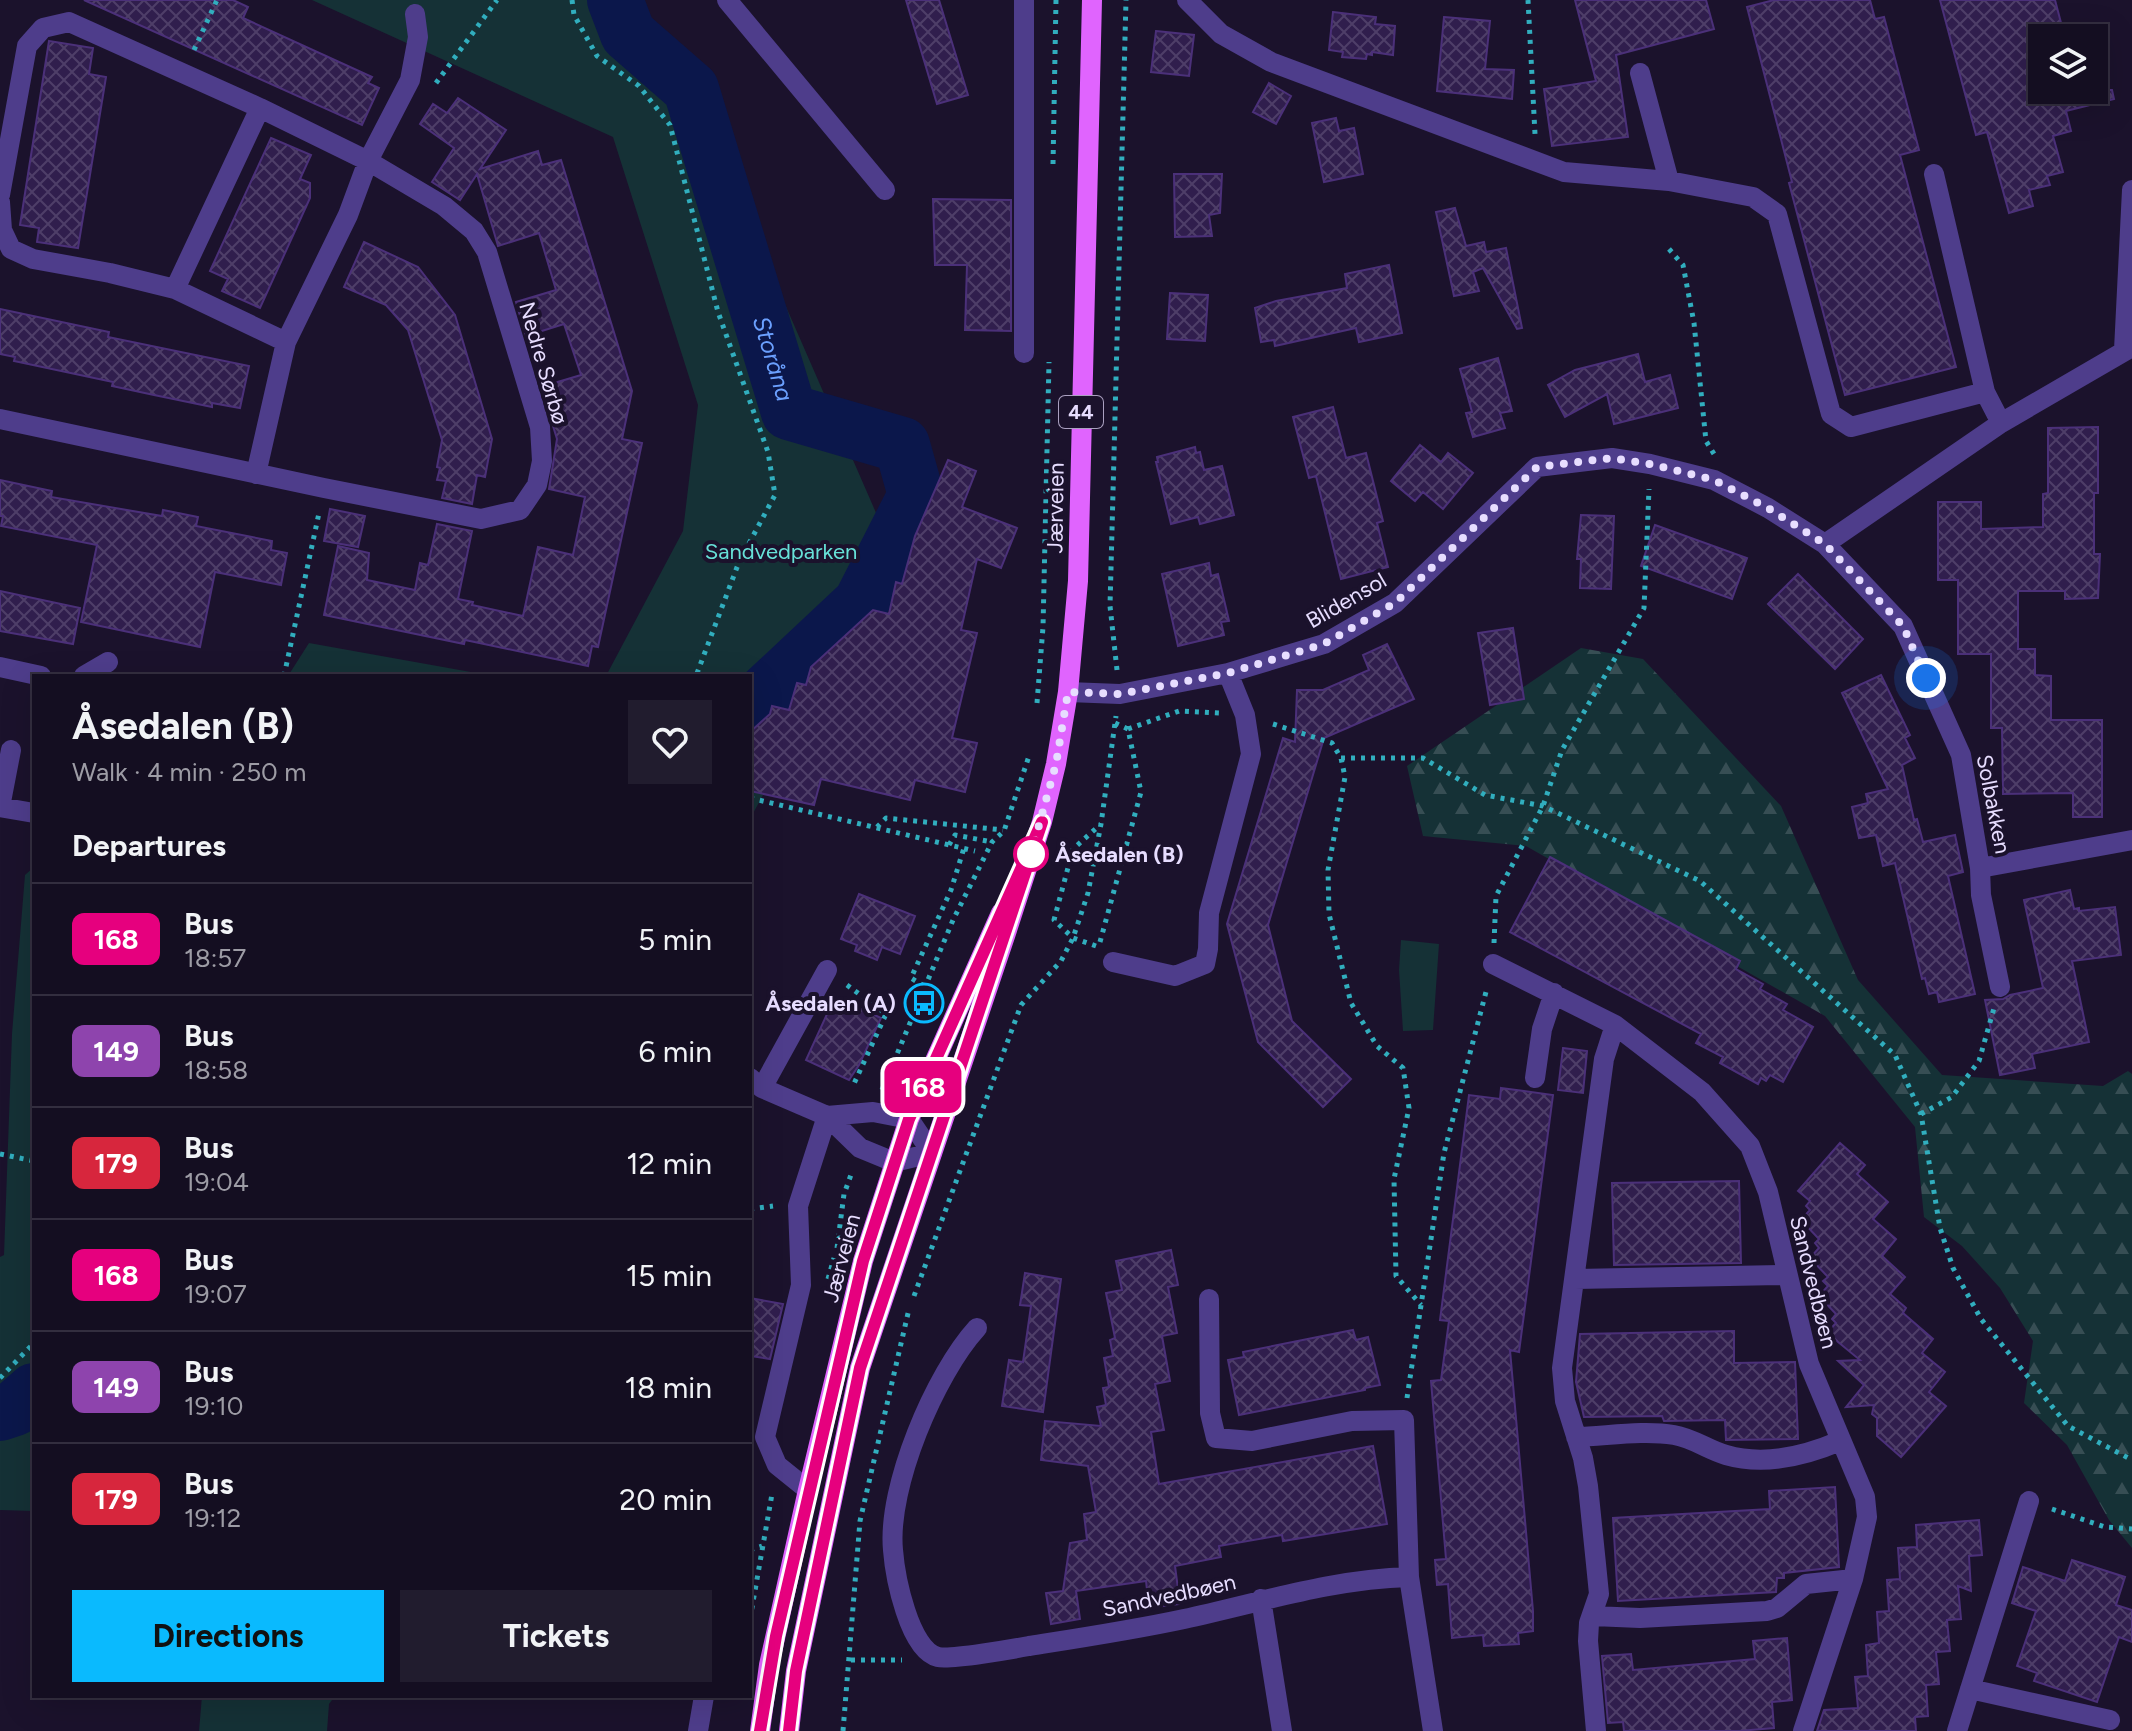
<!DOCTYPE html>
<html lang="en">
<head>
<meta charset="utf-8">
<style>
  :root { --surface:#140e21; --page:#211c2e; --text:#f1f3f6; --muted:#9d9ca5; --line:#332e3f; --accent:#0abafe }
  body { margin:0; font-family:Figtree,sans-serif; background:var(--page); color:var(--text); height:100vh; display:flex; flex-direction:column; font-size:30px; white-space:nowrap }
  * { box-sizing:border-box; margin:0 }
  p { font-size:26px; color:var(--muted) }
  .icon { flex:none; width:44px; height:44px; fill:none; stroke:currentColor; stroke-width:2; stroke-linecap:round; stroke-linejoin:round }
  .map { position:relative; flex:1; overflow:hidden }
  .drawer { position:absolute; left:32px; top:674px; width:720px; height:1024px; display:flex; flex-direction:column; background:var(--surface); border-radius:0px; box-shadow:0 8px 32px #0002,0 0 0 2px var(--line) }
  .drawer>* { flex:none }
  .badge { padding:0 16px; border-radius:12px; font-size:28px; line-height:52px }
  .buttons { position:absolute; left:2028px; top:24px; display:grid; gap:16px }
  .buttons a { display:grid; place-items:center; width:80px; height:80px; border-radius:0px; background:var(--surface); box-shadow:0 8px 32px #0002,0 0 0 2px var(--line); font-size:40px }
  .you { position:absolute; width:40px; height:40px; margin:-20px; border:6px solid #fff; border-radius:50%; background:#1a73e8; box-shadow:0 0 0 12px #1a73e833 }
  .map>.badge { position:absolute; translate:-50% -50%; box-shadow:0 0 0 4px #fff }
  h2 { padding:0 40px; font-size:30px; line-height:72px }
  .round { display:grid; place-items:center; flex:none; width:84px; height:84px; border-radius:0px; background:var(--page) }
  .headline { display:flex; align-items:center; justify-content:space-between; height:136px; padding:0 40px }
  h1 { font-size:38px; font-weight:700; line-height:60px }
  .button { display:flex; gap:16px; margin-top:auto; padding:16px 40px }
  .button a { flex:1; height:92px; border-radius:0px; background:var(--accent); color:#111; font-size:32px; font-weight:700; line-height:92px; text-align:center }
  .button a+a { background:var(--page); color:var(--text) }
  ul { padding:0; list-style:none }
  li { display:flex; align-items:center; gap:24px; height:112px; padding:0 40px; border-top:2px solid var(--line) }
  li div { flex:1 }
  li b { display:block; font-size:30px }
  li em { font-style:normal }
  li .badge { min-width:88px; font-weight:700; text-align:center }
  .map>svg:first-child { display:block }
  .green { fill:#153136 }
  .forest { fill:url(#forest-firs) }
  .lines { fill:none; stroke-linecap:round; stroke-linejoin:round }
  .river { stroke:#0b174b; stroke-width:56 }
  .building { fill:url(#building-cross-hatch); stroke:#4b3079; stroke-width:2 }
  .path { stroke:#31aebe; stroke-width:5; stroke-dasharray:4 6; stroke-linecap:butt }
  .minor { stroke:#4e3d8b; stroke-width:20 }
  .major { stroke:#e064fe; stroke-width:20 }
  .line-casing { stroke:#fff; stroke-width:18 }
  .line { stroke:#e6007e; stroke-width:12 }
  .walk { stroke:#e7ddff; stroke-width:8; stroke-dasharray:0 14.4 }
  .stop-dot { fill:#fff; stroke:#e6007e; stroke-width:4 }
  .labels { text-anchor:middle; stroke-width:8; stroke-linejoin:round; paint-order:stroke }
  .shield { fill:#1b122c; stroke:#aaa0c0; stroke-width:2 }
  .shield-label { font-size:20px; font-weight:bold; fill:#e7ddff }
  .street-label { font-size:22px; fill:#e7ddff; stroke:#1b122c }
  .park-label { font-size:22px; fill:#67e1d8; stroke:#1b122c }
  .stop-label { font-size:22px; font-weight:bold; fill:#e7ddff; stroke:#1b122c; text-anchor:start }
  .poi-label { font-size:22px; font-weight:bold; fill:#e7ddff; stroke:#1b122c; text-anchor:end }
  .water-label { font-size:24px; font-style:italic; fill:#6ba0fe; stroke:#1b122c }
</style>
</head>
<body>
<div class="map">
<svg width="2132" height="1731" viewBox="0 0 2132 1731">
  <defs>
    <pattern id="forest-firs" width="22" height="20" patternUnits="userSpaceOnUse" patternTransform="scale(2)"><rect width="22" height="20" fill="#153136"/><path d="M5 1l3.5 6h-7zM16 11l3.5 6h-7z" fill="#374e54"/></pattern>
    <pattern id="building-cross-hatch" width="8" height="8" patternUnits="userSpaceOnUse" patternTransform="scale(2)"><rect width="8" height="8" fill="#301e4d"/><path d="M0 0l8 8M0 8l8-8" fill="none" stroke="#4e3e68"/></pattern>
  </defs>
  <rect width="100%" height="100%" fill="#1b122c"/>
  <path class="green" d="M312 0H625L691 89 894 554 750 819V676H606L683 531 698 405 613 137Z
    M309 643 493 676H288Z
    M34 867V1511L0 1510V1257L4 1255 12 1034 25 875Z
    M1401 940 1439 944 1433 1030 1403 1031 1399 970Z
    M202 1696H335L329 1704 327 1731H199Z"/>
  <path class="forest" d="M1581 648 1643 659 1781 806 1858 980 1942 1075 2103 1086 2128 1071 2132 1074V1548L2109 1520 2067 1445 2024 1403 2033 1341 2000 1288 1962 1246 1924 1217 1915 1127 1825 1016 1526 846 1423 836 1407 766Z"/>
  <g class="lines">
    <g class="river">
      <path id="s1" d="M615 0 628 34 691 89 789 412 902 445 916 495 861 603 750 707"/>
      <path d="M0 1413 15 1408 34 1391"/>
    </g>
  </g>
  <path class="building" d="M84 0H233L248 7 243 18 372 77 368 83 379 88 362 125Z
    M906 0H939L968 95 937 104Z
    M1575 0H1706L1714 29 1616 55 1628 137 1552 146 1544 89 1596 81Z
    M1774 0H1870L1875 19 1884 17 1919 150 1900 155 1956 367 1845 395 1789 183 1792 182 1747 7Z
    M1940 0H2055L2065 38H2042V90H2112L2114 99 2066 111 2071 131 2053 136 2063 172 2047 176 2050 185 2029 190 2033 206 2009 213 1987 132 1976 135Z
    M1333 12 1376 17 1375 24 1395 26 1393 55 1372 52V55L1367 54 1366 59 1342 57 1343 52 1329 50Z
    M1444 17 1490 21 1485 69 1514 70 1512 99 1437 91Z
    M1156 31 1194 35 1189 76 1151 72Z
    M49 41 93 48 89 74 106 77 78 248 37 242 39 228 20 225Z
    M1269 83 1291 96 1276 124 1253 112Z
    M458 98 506 130 480 169 538 151 542 165 561 160 632 391 622 439 642 443 598 647 592 646 588 666 465 640 464 644 324 615 338 546 369 553 367 580 415 590 420 563 428 565 437 524 472 531 458 599 473 602 472 605 523 616 538 547 573 555 585 497 549 489 557 439 541 387 581 375 564 324 526 336 516 302 556 290 539 233 498 246 477 174 460 200 432 182 454 148 420 124 433 104 447 113Z
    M1336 118 1339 131 1354 128 1363 174 1324 182 1312 123Z
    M271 138 311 155 300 179 310 183V198L260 308 222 291 228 279 210 271Z
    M1174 174H1222L1220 213 1209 215 1212 236 1175 237Z
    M933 199 1011 200V331L965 330 967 265H935Z
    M1455 208 1466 246 1484 242 1486 252 1506 248 1522 328 1517 329 1483 268 1473 272 1479 291 1454 296 1436 212Z
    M364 242 418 267 455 315 492 439 485 477 477 475 472 504 442 498 446 481 437 480 440 468 437 467 442 440 408 330 386 305 344 287Z
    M1389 265 1402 333 1359 342 1356 328 1275 346 1274 340 1261 342 1255 308 1276 301 1347 288 1345 274Z
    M1170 293 1208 295 1205 341 1167 339Z
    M0 309 109 332 108 337 249 366 240 408 212 403V407L154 395 112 386 113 382 14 361 15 357 0 354Z
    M1638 354 1645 382 1670 375 1678 408 1614 424 1607 394 1565 417 1548 385 1575 370Z
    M1498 358 1512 411 1500 413 1505 428 1473 437 1466 413 1472 412 1460 369Z
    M1333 407 1346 458 1366 453 1383 521 1377 523 1388 567 1341 579 1316 476 1309 478 1293 417Z
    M2098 427V493H2094V554H2100L2098 598 2065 599V591H2018V649H2035V675L2051 676V720H2102V817H2073V793L2003 794 2002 728H1991V654H1958V580H1938V502H1981V529L2043 527V494L2048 493V428Z
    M1420 445 1441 462 1448 453 1473 473 1443 509 1423 492 1415 501 1391 481Z
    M1195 447 1196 453 1200 452 1204 470 1222 466 1234 515 1200 524 1198 517 1171 524 1156 462H1158L1157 457Z
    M948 460 976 471 962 507 1017 528 1001 568 977 559 961 630 977 633 952 738 977 743 965 792 915 780 910 800 821 779 814 805 750 791V732L770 714 772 706 789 710 797 683 806 685 811 667 873 610 889 614 896 582 902 584 915 536Z
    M0 480 52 491 51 497 162 516 163 510 198 517 196 526 272 541 271 550 287 553 281 585 215 572 200 647 81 622 97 545 1 526 3 516H0Z
    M330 509 365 516 358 547 324 541Z
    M1581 515 1614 516 1611 589 1580 588 1581 559H1577Z
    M1655 525 1747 558 1732 599 1641 566Z
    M1209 563 1211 576 1218 574 1229 621 1221 622 1224 635 1178 646 1162 574Z
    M1798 574 1863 639 1835 669 1768 604Z
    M0 591 80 608 73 644 0 631Z
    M1513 628 1524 699 1490 705 1478 633Z
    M1387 644 1414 699 1324 738 1268 925 1292 1021 1351 1079 1323 1107 1258 1042 1227 924 1283 738 1295 742 1297 690H1323L1369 670 1363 655Z
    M1881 675 1910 735 1905 738 1915 758 1902 765 1914 820 1917 819 1923 842 1955 835 1963 872 1948 876 1975 994 1939 1002 1937 992 1929 994 1925 978 1922 979 1895 863 1883 866 1876 835 1859 838 1852 807 1868 803 1866 794 1888 789 1842 693Z
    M1550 857 1740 961 1736 969 1763 984 1760 989 1787 1004 1783 1010 1813 1027 1783 1082 1770 1075 1766 1081 1761 1078 1758 1084 1720 1063 1723 1057 1696 1043 1701 1034 1510 932Z
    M2070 890 2074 909 2079 908V911L2115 907 2121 955 2072 961 2089 1042 2032 1054 2035 1068 2000 1075 1985 1000 2003 999 2010 995 2043 988 2024 900Z
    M859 894 915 916 900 954 882 947 877 960 855 951 857 945 841 939Z
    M838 998 881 1018 859 1065 849 1080 806 1060 833 1001 836 1002Z
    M1563 1048 1587 1051 1583 1093 1558 1090Z
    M1501 1088 1553 1095 1519 1352 1510 1350 1533 1611V1631L1518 1633 1519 1644 1484 1646 1483 1635 1452 1638 1448 1584 1437 1585 1435 1560 1446 1559 1431 1381 1441 1380 1449 1321 1440 1320 1469 1095 1500 1099Z
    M1840 1143 1865 1165 1857 1174 1888 1202 1873 1219 1896 1239 1882 1256 1905 1277 1890 1294 1906 1308 1903 1313 1933 1339 1922 1353 1945 1372 1929 1392 1946 1406 1901 1457 1877 1436V1418L1872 1414 1874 1405 1846 1407 1864 1385 1838 1361 1860 1360 1827 1333 1836 1323 1832 1319 1836 1314 1819 1296 1828 1286 1823 1281 1828 1277 1810 1258 1819 1248 1815 1243 1819 1239 1801 1220 1810 1210 1806 1206 1810 1201 1798 1191Z
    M1739 1181 1741 1263 1614 1265 1612 1183Z
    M1171 1250 1178 1285 1168 1287 1177 1333 1162 1336 1170 1381 1155 1384 1164 1430 1151 1432 1159 1484 1373 1446 1387 1524 1283 1541 1282 1535 1219 1546 1221 1557 1175 1566 1180 1604 1149 1608 1146 1581 1076 1591 1080 1619 1051 1624 1046 1593 1063 1591 1070 1543 1087 1540 1084 1514 1096 1512 1088 1466 1041 1460 1045 1421 1101 1426 1097 1407 1106 1405 1103 1388 1109 1387 1104 1358 1113 1356 1110 1340 1115 1338 1106 1293 1122 1290 1116 1261Z
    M1025 1273 1061 1279 1043 1412 1002 1406 1009 1360 1023 1362 1031 1306 1020 1305Z
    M750 1298 783 1304 770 1359 750 1356Z
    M1353 1330 1356 1340 1368 1337 1380 1385 1365 1388V1390L1239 1415 1228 1360 1244 1357 1243 1352Z
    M1734 1331V1363L1795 1362 1798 1439 1726 1440 1725 1420 1664 1421 1662 1416 1584 1417 1576 1382 1580 1334Z
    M1835 1487 1839 1567 1784 1573V1578H1777L1776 1592 1618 1601 1613 1518 1770 1509 1769 1491Z
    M1979 1520 1982 1555 1969 1556 1971 1591 1958 1586 1961 1619 1947 1620 1950 1651 1936 1652 1939 1684 1926 1685 1928 1716 1915 1717 1916 1731H1817L1824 1710 1858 1708 1855 1677 1868 1676 1866 1645 1879 1643 1877 1612 1889 1611 1887 1580 1900 1579 1898 1548 1917 1547 1916 1525Z
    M2072 1560 2125 1577 2116 1605 2132 1610V1642L2119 1637 2097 1702 2034 1681 2037 1673 2017 1666 2036 1611 2012 1603 2023 1567 2065 1581Z
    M1787 1638 1792 1700 1772 1702 1774 1728 1739 1731H1624L1623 1722 1608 1723 1602 1656 1631 1654 1633 1670 1755 1659 1753 1641Z"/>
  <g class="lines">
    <path class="path" d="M572 0 574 15 597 56 639 86 670 125 718 312 768 452 775 495 739 562 696 676
      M1528 0 1535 134
      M194 50 217 0
      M436 83 497 0
      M1053 164 1056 0
      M1669 249 1683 265 1694 323 1706 441 1714 454
      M1117 670 1110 606 1126 0
      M284 676 319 513
      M1037 703 1043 627 1049 362
      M1273 724 1332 743 1341 758 1345 777 1328 870 1329 914 1351 1003 1377 1046 1403 1068 1409 1108 1394 1179 1396 1276 1421 1305
      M1128 729 1179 711 1220 713
      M1341 758H1423L1485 795 1543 806 1700 881 1895 1055 1921 1114 1940 1228 1953 1268 1981 1319 2068 1426 2132 1460
      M750 798 975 851
      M877 827 886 818 1003 830
      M949 845 955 835 992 842
      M1100 942 1141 792 1128 729 1115 723
      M1494 943 1496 896 1543 806 1562 750 1644 608 1649 489
      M1096 946 1073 938 1054 920 1073 849 1101 824
      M847 985 886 1014 852 1088
      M924 986 911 978 951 890 964 848
      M882 1090 953 920 992 842 1004 831 1029 756
      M1921 1114 1952 1097 1979 1061 1994 1008
      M0 1154 34 1161
      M750 1209 773 1206
      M837 1248 844 1194 852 1172
      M828 1279 834 1258
      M914 1296 1021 1005 1061 961 1073 938 1088 893 1101 824 1116 716
      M0 1378 34 1343
      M1407 1398 1444 1153 1487 988
      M2052 1509 2105 1527 2132 1529
      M750 1550 762 1546
      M750 1619 772 1494
      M851 1660H902
      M843 1731 860 1521 909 1309"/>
    <path class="minor" d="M727 0 885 190
      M1024 0V353
      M1187 0 1221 34 1271 62 1564 172 1669 181 1753 197 1777 214 1831 414 1851 427 1985 392 2001 423
      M1640 73 1669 181
      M1934 174 1985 392
      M0 195 27 46 43 28 69 22 260 108 368 161 444 206 474 231 487 252 540 427 542 461 537 485 520 510 481 519 324 488 0 419
      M0 202 2 230 11 249 33 259 110 273 175 289 260 108
      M175 289 286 342
      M2124 350 2132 190
      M256 474 286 342 348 215 368 161 410 80 418 37 415 14
      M1825 544 2001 423 2132 347
      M0 667 41 676
      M84 676 108 662
      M1068 692 1120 694 1228 673 1324 644 1395 603 1537 467 1612 458 1650 464 1714 480 1768 508 1825 544 1903 626 1961 755 1980 868 1981 895 2000 987
      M0 807 11 750
      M0 807 34 813
      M1980 868 2132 840
      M1113 962 1175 976 1205 964 1208 949 1209 913 1251 754 1245 715 1228 673
      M1493 964 1615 1025 1702 1092 1750 1146 1768 1192 1809 1364 1865 1497 1867 1517 1853 1579 1803 1731
      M750 1078 762 1088 827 1116 860 1148 894 1162 932 1153 909 1119 873 1112 827 1116
      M1535 1078 1542 1029 1554 993
      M762 1088 827 970
      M1576 1279 1786 1275
      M1209 1299 1210 1413 1216 1438 1252 1441 1352 1421 1404 1420 1409 1577 1433 1731
      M977 1328C935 1374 887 1487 893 1550 895 1576 909 1650 938 1657 950 1660 1013 1649 1029 1646 1080 1638 1133 1630 1184 1619 1259 1603 1332 1579 1409 1577
      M1576 1437C1608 1436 1643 1430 1674 1435 1693 1438 1708 1450 1726 1455 1764 1466 1805 1456 1840 1441
      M808 1490 777 1465 765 1437 801 1285 798 1206 827 1116
      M1261 1599 1282 1731
      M1593 1616 1640 1618 1767 1611 1777 1608 1806 1584 1853 1579
      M1970 1689 2110 1720
      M698 1731 704 1696
      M1596 1731 1588 1641 1589 1623 1599 1594 1596 1564 1588 1486 1583 1458 1565 1401 1562 1368 1604 1059 1615 1025
      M1957 1731 2029 1501"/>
    <path class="major" d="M760 1731 769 1665 808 1490 863 1261 909 1119 1001 913
      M789 1731 796 1671 860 1368 1006 933 1042 822 1056 764 1068 692 1078 581 1092 0"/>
  </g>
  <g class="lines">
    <defs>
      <path id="line" d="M760 1731 776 1636 863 1261 909 1119 1042 822 860 1368 796 1671 789 1731"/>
    </defs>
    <use href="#line" class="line-casing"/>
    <use href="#line" class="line"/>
    <path class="walk" d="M1031 854 1056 764 1068 692 1120 694 1228 673 1324 644 1395 603 1537 467 1612 458 1650 464 1714 480 1768 508 1825 544 1903 626 1926 678"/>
  </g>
  <defs>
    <symbol id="bus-ring" viewBox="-11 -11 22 22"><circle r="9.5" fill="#1b122c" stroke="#0abafe" stroke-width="1.5"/><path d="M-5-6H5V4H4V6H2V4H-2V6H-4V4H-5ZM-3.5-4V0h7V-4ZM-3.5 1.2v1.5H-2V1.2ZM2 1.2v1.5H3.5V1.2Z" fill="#0abafe"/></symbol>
  </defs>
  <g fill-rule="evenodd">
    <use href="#bus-ring" x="902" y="981" width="44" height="44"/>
  </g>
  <circle class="stop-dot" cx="1031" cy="854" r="16"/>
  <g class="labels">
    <rect class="shield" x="1059" y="396" width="44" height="32" rx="6"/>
    <g class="shield-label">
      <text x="1081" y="419">44</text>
    </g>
    <g class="street-label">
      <text transform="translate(544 363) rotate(74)" y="8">Nedre Sørbø</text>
      <text transform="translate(1055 508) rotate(-89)" y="8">Jærveien</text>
      <text transform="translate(1346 600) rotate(-30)" y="8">Blidensol</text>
      <text transform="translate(1994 804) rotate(79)" y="8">Solbakken</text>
      <text transform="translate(841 1258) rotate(-75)" y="8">Jærveien</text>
      <text transform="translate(1814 1282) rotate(76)" y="8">Sandvedbøen</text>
      <text transform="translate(1169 1595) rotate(-12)" y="8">Sandvedbøen</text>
    </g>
    <g class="park-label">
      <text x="781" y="559">Sandvedparken</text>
    </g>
    <g class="stop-label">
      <text x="1055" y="862">Åsedalen (B)</text>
    </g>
    <g class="poi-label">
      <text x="896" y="1011">Åsedalen (A)</text>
    </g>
    <g class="water-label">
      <text dy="8" stroke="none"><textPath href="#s1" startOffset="402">Storåna</textPath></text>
    </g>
  </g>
</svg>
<div class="buttons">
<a><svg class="icon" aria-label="layers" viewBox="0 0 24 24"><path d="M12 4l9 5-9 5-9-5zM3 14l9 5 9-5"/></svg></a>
</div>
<div class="you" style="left:1926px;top:678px"></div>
<b class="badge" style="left:923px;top:1087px;background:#e6007e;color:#fff">168</b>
<section class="drawer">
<div class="headline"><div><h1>Åsedalen (B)</h1><p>Walk · 4 min · 250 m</p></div><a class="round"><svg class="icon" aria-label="heart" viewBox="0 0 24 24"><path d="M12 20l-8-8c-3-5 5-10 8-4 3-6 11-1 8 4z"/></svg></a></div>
<h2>Departures</h2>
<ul>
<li><span class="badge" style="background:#e6007e;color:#fff">168</span><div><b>Bus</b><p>18:57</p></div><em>5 min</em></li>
<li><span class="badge" style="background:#8e44ad;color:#fff">149</span><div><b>Bus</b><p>18:58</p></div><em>6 min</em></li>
<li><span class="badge" style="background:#d7263d;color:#fff">179</span><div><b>Bus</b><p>19:04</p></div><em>12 min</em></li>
<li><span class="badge" style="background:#e6007e;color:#fff">168</span><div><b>Bus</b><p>19:07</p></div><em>15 min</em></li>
<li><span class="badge" style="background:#8e44ad;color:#fff">149</span><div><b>Bus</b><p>19:10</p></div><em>18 min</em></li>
<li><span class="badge" style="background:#d7263d;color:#fff">179</span><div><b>Bus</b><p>19:12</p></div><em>20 min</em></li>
</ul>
<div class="button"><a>Directions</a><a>Tickets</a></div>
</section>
</div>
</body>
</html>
